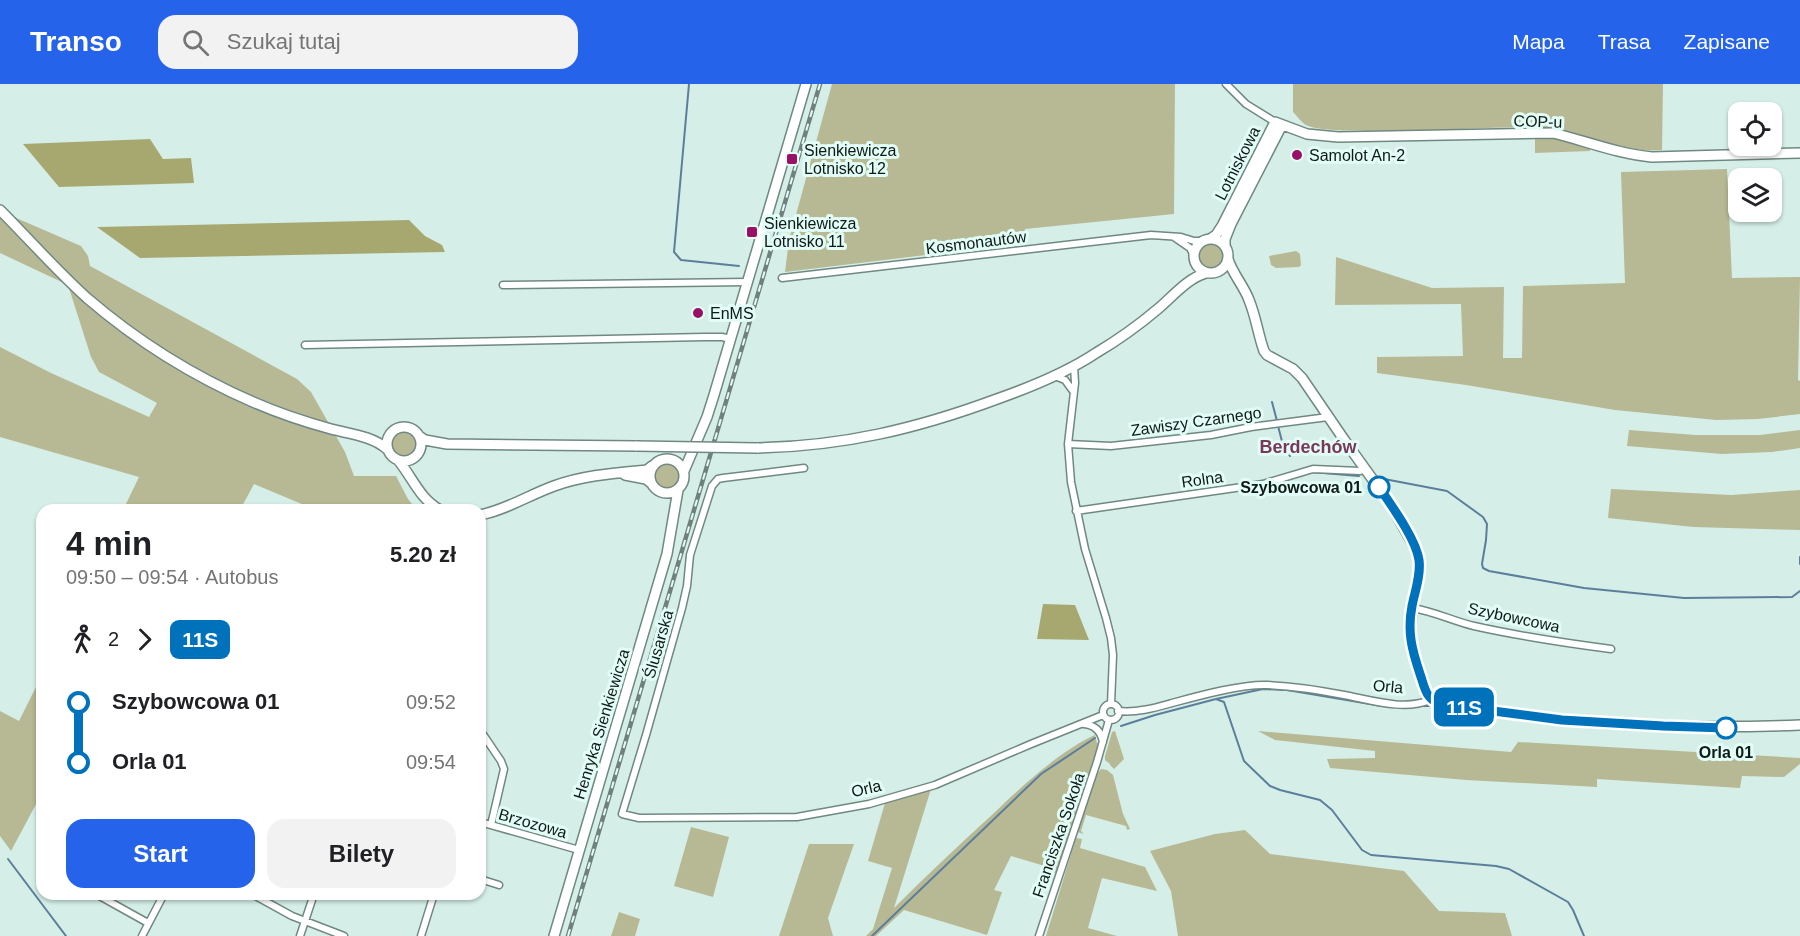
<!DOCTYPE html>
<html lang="pl">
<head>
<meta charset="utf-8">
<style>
  :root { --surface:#fff; --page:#f2f2f2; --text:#202124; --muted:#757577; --accent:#2563eb }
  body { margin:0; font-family:Arial,sans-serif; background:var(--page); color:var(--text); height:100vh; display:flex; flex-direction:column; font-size:22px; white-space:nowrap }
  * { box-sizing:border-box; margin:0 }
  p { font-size:20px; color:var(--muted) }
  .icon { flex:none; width:33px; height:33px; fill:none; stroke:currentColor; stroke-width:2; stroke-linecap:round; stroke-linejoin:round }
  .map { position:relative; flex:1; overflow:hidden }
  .details { position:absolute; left:36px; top:420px; width:450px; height:396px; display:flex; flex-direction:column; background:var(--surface); border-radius:18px; box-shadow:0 2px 4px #0004 }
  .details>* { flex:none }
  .badge { padding:0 12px; border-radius:9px; font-size:21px; line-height:39px }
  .fabs { position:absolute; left:1728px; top:18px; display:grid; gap:12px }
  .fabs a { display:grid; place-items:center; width:54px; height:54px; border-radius:12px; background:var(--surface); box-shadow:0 2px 4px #0004; font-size:30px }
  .map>.badge { position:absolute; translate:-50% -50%; box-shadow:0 0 0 3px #fff }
  .legs { display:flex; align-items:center; gap:9px; height:66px; padding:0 30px; font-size:20px }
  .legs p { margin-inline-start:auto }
  .headline { display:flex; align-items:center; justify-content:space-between; height:102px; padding:0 30px }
  h1 { font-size:33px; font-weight:700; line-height:45px }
  .button { display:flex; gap:12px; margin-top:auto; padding:12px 30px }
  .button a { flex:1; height:69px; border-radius:18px; background:var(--accent); color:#fff; font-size:24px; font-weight:700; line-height:69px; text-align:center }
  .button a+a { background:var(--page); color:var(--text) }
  ul { padding:0 30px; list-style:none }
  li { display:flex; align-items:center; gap:21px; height:60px; font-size:22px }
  li i { display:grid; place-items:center; width:9px; height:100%; margin:0 8px; background:currentColor }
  li i::after { content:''; width:15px; height:15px; margin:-8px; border:4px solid; border-radius:50%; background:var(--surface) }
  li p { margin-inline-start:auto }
  li:first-child i { background:linear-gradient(#0000 50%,currentColor 0) }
  li:last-child i { background:linear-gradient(currentColor 50%,#0000 0) }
  header { display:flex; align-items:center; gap:36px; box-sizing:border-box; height:84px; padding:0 30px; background:var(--accent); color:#fff }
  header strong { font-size:28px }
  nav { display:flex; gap:33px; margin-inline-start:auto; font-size:21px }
  .search { width:420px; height:54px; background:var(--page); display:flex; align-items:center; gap:15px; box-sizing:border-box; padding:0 21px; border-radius:18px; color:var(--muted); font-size:22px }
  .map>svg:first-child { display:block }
  .green { fill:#b7b994 }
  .forest { fill:#a6a870 }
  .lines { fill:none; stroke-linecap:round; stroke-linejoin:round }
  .stream { stroke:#5c7e9a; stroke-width:2 }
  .street-casing { stroke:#708882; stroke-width:9 }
  .secondary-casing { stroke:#708882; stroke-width:12 }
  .street { stroke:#fff; stroke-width:6 }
  .secondary { stroke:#fff; stroke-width:9 }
  .rail-casing { stroke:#70817c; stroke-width:4.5 }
  .rail { stroke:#e2fdf6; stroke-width:2; stroke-dasharray:7; stroke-linecap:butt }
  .secondary-bridge-casing { stroke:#708882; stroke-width:12; stroke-linecap:butt }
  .secondary-bridge { stroke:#fff; stroke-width:9 }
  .line-1-casing { stroke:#fff; stroke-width:14 }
  .line-1 { stroke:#0072bc; stroke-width:9 }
  .poi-dot { fill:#981166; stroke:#e2fdf6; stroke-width:2 }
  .stop-1-dot { fill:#fff; stroke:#0072bc; stroke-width:3 }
  .labels { text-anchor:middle; stroke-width:6; stroke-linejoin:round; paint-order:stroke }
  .street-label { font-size:16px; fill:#0f1916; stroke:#e2fdf6 }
  .poi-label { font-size:16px; fill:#0f1916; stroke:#e2fdf6; text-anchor:start }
  .stop-label { font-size:16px; font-weight:bold; fill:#0f1916; stroke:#e2fdf6; text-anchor:end }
  .neighbourhood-label { font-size:18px; font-weight:bold; fill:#79385a; stroke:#e2fdf6 }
</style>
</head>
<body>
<header>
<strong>Transo</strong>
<div class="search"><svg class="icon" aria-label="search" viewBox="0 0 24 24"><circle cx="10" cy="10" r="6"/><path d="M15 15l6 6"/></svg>Szukaj tutaj</div>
<nav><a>Mapa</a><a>Trasa</a><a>Zapisane</a></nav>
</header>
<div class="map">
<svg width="1800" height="852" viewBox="0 0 1800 852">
  <rect width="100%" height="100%" fill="#d5efe8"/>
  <path class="green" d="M832 0H1175L1174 130 1025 145 1024 158 1017 160 785 188 789 156Z
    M1293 0H1663L1662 66C1626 69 1594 52 1559 46 1517 40 1472 46 1430 46 1408 46 1321 50 1306 41 1301 38 1297 32 1293 28Z
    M1535 53 1566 56 1590 62V67L1535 69Z
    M1727 85 1732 194 1800 193 1798 296 1800 297V330L1758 335 1716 336 1615 326 1466 301 1377 289V273L1463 272 1461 220 1335 221 1336 173 1432 204 1504 203 1503 274H1522L1523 202 1625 199 1621 88Z
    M0 127 81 162 88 172 90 182 297 295 311 308 345 368 354 392H396L408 415 416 425 316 426 254 400 240 426H123L139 393 0 353V263L51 289 149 333 157 319 99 288 91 273 68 201 0 169Z
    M1197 172a13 13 0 1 1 26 0a13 13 0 1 1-26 0Z
    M1296 167 1300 170 1301 181 1299 183 1276 184 1271 181 1269 172Z
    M1629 346 1696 351H1760L1800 346V364L1772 368 1722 370 1627 362Z
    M392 360a12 12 0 1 1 24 0a12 12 0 1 1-24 0Z
    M655 392a12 12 0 1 1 24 0a12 12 0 1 1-24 0Z
    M1611 405 1731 411 1800 406V446L1693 443 1608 434Z
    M42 591V709L11 767 0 752V627L19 637Z
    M1115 647 1124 675 1114 685 1110 681V680L1105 676V672L1112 648Z
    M1258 647 1511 668 1518 658 1800 674V680L1784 693 1742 692 1740 704 1597 695V703L1466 696 1330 684 1327 675 1375 674V667L1275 656Z
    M1095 651 1097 659H1099L1058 788 1054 789 1055 785 1011 772 994 806 1002 808 987 851 904 826 876 852H866L873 845 892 784 868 777 885 719 931 705 894 824C927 791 960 760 994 729 1021 703 1061 666 1095 651Z
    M1101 685 1107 686 1113 691 1123 730 1130 745 1127 746 1126 742 1086 731 1081 747 1084 750 1077 748 1096 691Z
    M691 743 729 753 713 813 674 802Z
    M1245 746 1270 770 1404 787 1439 827 1505 829 1512 852H1178L1171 807 1150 767 1215 750Z
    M1076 754 1082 755 1080 764 1145 783 1157 807 1102 794 1088 844 1117 852H1046Z
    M809 760H854L828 834 833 852H779Z
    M619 828 640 835 635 852H611Z"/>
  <path class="forest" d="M150 55 163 75 191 74 194 99 59 103 23 60Z
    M409 136 425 152 442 161 445 168 140 174 97 143Z
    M1043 520 1075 521 1089 556 1037 555Z"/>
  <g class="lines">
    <path class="stream" d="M689 0 674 168 681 176 739 182
      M1272 318 1277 337
      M1278 342 1284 365 1290 372
      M1311 388 1359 392
      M1379 394 1447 407 1483 433 1487 440 1486 456 1482 480 1483 484 1489 487 1584 504 1684 514 1792 513 1800 507
      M1800 473V480
      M1216 615 1224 618 1244 677 1270 702 1280 706 1320 716 1332 726 1362 766 1371 771 1496 782 1509 785 1568 818 1573 826 1584 852
      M1418 622H1429
      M1121 642 1155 631 1216 615 1263 605 1287 606 1382 622
      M8 775 66 852
      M872 852 1041 690 1095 654"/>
    <defs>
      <path id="street" d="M1226 0 1246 20 1275 38
        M1174 153 1190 164 1193 170
        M782 194 1151 151 1181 153 1194 157H1202
        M503 201 748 198
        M305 261 704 253H722L731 255
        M1074 282 1075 299 1068 360 1071 398 1085 465 1106 534 1111 554 1113 571 1111 620
        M1055 292 1065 296 1073 307
        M1068 360 1111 362 1211 351 1251 343 1328 333
        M804 384 723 394 718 395 712 402 690 471 687 502 682 524 646 651 622 730 639 734 797 733 869 720 935 701 1031 660 1103 631
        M1076 427 1263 400 1313 385 1360 387 1365 385
        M1412 524C1433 527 1453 537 1474 542 1519 552 1565 559 1611 565
        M1103 628a8 8 0 1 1 16 0a8 8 0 1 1-16 0Z
        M1118 627C1137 629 1154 624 1172 619 1198 612 1241 600 1267 601 1292 602 1319 606 1344 611 1371 616 1404 627 1430 616
        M1084 640C1095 641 1101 647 1103 658
        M480 646 501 677 504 685 491 741
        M480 738 579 766
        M480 795 499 801
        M96 810 148 839
        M252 810 292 832 344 852
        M142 852 164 810
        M300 852 314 810
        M421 852 434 810
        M1039 852 1097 678 1109 636"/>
      <path id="secondary" d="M0 126C29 155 56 186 87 214 137 257 193 292 253 318 278 329 305 338 331 345 350 350 372 352 387 365
        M1194 172a17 17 0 1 1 34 0a17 17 0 1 1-34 0Z
        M1210 155 1216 151 1222 142 1275 38 1307 50 1338 53 1553 49C1586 57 1618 70 1652 73L1800 69
        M1225 162V155L1231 140 1282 41
        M1228 175C1232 189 1244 202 1249 216 1256 233 1258 250 1264 267L1267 271 1293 285 1302 294 1345 357 1391 421 1417 467 1420 478 1419 490 1412 524 1410 554 1413 568 1426 609 1430 616 1439 620C1480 625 1521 632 1562 636 1641 643 1720 644 1800 641
        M387 360a17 17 0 1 1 34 0a17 17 0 1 1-34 0Z
        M419 352 425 356 447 360 637 362
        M757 364C844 362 916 345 997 315 1031 303 1066 289 1096 269 1118 256 1139 241 1159 224 1173 212 1188 194 1206 189
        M650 392a17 17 0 1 1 34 0a17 17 0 1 1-34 0Z
        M398 376C413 394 419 414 440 426
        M684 387 707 333 714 311 806 0
        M625 391 646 395 651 399
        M480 431C506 426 529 411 554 402 584 391 616 389 647 386L652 382
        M554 852 667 470 678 406"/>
    </defs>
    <use href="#street" class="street-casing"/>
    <use href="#secondary" class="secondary-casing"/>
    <use href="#street" class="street"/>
    <use href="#secondary" class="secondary"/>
    <defs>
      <path id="rail" d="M568 852 820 0"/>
    </defs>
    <use href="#rail" class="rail-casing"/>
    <use href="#rail" class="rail"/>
    <defs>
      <path id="secondary-bridge" d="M637 362 757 364"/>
    </defs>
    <use href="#secondary-bridge" class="secondary-bridge-casing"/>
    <use href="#secondary-bridge" class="secondary-bridge"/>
  </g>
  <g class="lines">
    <defs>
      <path id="line-1" d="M1379 403C1391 421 1416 455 1419 476 1421 491 1415 507 1412 522 1407 548 1412 566 1420 590 1425 604 1425 613 1439 620L1562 636 1663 642 1726 644"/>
    </defs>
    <use href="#line-1" class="line-1-casing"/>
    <use href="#line-1" class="line-1"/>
  </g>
  <g class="poi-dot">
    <circle cx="1297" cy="71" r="6"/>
    <rect x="786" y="69" width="12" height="12" rx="3"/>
    <rect x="746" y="142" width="12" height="12" rx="3"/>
    <circle cx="698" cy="229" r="6"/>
  </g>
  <g class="stop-1-dot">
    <circle cx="1379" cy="403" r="10"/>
    <circle cx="1726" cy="644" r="10"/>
  </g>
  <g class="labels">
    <g class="street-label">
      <text transform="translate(1538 37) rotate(2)" y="6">COP-u</text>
      <text transform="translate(1237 79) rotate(-63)" y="6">Lotniskowa</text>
      <text transform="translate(976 158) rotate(-7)" y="6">Kosmonautów</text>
      <text transform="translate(1196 337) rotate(-8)" y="6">Zawiszy Czarnego</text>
      <text transform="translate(1202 395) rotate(-8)" y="6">Rolna</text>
      <text transform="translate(1514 533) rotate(12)" y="6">Szybowcowa</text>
      <text transform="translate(658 560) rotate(-74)" y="6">Ślusarska</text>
      <text transform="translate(1388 602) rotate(5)" y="6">Orla</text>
      <text transform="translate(601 640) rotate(-73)" y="6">Henryka Sienkiewicza</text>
      <text transform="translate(866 704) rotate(-13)" y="6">Orla</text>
      <text transform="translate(533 739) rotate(16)" y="6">Brzozowa</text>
      <text transform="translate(1058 751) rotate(-71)" y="6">Franciszka Sokoła</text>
    </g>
    <g class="poi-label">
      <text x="804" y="72">Sienkiewicza<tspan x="804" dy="18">Lotnisko 12</tspan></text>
      <text x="1309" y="77">Samolot An-2</text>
      <text x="764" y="145">Sienkiewicza<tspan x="764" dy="18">Lotnisko 11</tspan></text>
      <text x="710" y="235">EnMS</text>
    </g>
    <g class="stop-label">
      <text x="1362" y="409">Szybowcowa 01</text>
      <text x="1726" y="674" text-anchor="middle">Orla 01</text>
    </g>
    <g class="neighbourhood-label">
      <text x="1308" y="369">Berdechów</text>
    </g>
  </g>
</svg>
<div class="fabs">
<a><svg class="icon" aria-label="locate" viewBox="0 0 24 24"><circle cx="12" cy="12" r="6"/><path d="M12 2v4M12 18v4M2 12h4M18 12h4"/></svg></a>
<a><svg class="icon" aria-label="layers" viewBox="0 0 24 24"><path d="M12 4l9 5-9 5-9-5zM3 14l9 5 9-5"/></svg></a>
</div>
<b class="badge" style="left:1464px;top:623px;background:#0072bc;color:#fff">11S</b>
<section class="details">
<div class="headline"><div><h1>4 min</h1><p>09:50 – 09:54 · Autobus</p></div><b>5.20 zł</b></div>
<div class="legs"><svg class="icon" aria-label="walk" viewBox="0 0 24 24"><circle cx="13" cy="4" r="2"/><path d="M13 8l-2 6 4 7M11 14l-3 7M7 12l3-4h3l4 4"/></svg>2<svg class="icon" aria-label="forward" viewBox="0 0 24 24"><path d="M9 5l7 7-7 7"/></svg><b class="badge" style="background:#0072bc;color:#fff">11S</b></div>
<ul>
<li><i style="color:#0072bc"></i><b>Szybowcowa 01</b><p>09:52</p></li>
<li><i style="color:#0072bc"></i><b>Orla 01</b><p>09:54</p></li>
</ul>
<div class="button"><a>Start</a><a>Bilety</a></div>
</section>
</div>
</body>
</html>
